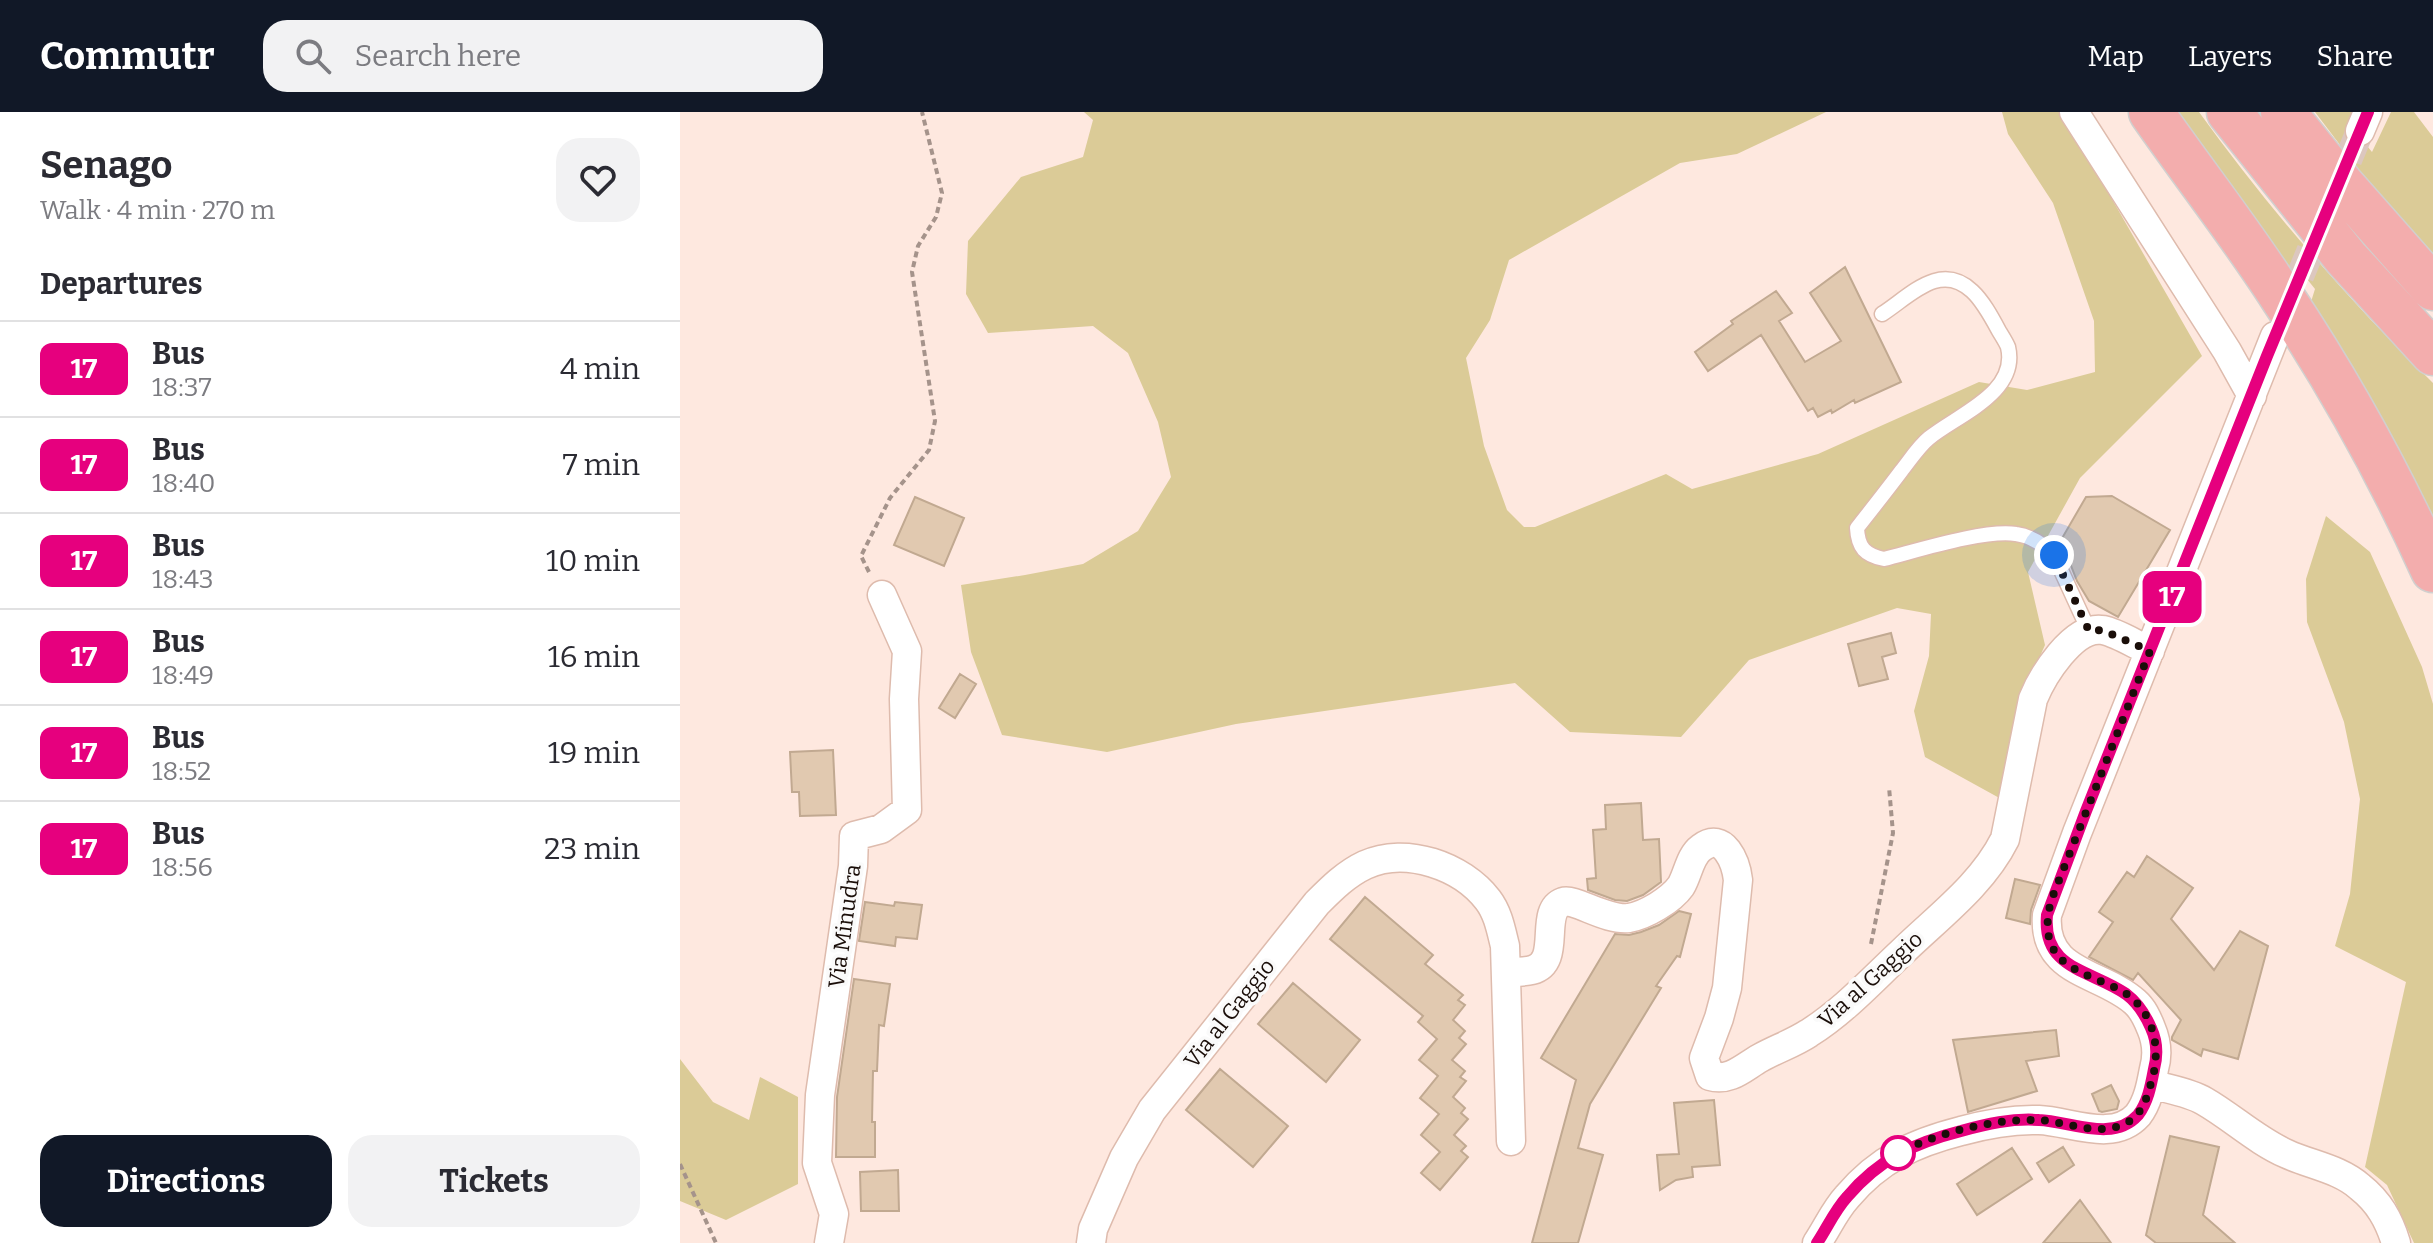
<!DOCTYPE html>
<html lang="en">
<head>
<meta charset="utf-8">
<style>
  :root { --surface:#fff; --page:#f2f2f3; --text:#2b2b33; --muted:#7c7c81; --line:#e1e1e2; --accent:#111827 }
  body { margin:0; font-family:Bitter,serif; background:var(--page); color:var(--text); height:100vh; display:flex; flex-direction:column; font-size:30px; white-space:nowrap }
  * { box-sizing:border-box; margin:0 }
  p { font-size:26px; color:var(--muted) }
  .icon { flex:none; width:44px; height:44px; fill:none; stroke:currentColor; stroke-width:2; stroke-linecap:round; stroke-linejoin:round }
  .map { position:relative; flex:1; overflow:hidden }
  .panel { display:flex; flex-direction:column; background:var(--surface); width:680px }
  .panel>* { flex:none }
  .badge { padding:0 16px; border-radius:12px; font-size:28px; line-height:52px }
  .you { position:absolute; width:40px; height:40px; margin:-20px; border:6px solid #fff; border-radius:50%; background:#1a73e8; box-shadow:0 0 0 12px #1a73e833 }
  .map>.badge { position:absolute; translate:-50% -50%; box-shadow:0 0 0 4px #fff }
  h2 { padding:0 40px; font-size:30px; line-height:72px }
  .round { display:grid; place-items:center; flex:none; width:84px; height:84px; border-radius:24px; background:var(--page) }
  .headline { display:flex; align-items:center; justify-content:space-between; height:136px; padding:0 40px }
  h1 { font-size:38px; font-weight:700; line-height:60px }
  .primary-button { display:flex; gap:16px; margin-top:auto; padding:16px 40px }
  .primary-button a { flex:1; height:92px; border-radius:24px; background:var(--accent); color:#fff; font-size:32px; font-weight:700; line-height:92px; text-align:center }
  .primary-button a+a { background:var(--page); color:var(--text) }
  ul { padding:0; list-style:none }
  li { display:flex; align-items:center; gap:24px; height:96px; padding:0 40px; border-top:2px solid var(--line) }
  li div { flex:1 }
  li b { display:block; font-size:30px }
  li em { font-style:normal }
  li .badge { min-width:88px; font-weight:700; text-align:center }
  header { display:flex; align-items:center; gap:48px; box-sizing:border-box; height:112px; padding:0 40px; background:var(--accent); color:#fff }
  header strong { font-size:38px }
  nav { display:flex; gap:44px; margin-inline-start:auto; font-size:28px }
  .search { width:560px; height:72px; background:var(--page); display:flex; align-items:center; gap:20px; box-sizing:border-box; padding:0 28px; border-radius:24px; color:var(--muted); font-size:30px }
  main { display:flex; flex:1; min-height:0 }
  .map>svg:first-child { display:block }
  .green { fill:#dbcb97 }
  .building { fill:#e1c9b0; stroke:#c1a991; stroke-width:2 }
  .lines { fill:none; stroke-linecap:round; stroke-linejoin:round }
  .street-tunnel { stroke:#dcc7bf; stroke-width:28; stroke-dasharray:28 14; stroke-linecap:butt }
  .lane-casing { stroke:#debbad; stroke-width:17 }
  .street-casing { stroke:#debbad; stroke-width:31 }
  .highway-casing { stroke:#d1cfce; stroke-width:47 }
  .path { stroke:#a5938b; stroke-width:4; stroke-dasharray:6 4; stroke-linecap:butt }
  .lane { stroke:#fff; stroke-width:14 }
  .street { stroke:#fff; stroke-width:28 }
  .highway { stroke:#f3adad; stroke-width:44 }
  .line-casing { stroke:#fff; stroke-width:18 }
  .line { stroke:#e6007e; stroke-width:12 }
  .walk { stroke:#1a0e09; stroke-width:8; stroke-dasharray:0 14.4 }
  .stop-dot { fill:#fff; stroke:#e6007e; stroke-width:4 }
  .labels { text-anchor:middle; stroke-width:7; stroke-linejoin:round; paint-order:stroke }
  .street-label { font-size:22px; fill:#1a0e09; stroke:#fafafa }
</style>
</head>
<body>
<header>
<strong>Commutr</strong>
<div class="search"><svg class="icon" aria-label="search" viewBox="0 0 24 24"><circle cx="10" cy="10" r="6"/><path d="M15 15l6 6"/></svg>Search here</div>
<nav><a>Map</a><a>Layers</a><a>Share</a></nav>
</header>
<main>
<section class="panel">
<div class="headline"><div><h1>Senago</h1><p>Walk · 4 min · 270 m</p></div><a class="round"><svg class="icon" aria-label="heart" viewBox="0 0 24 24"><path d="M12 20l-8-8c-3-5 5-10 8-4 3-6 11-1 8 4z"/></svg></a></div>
<h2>Departures</h2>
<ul>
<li><span class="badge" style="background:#e6007e;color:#fff">17</span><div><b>Bus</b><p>18:37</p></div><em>4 min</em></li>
<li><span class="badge" style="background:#e6007e;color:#fff">17</span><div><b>Bus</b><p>18:40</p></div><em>7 min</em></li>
<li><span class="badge" style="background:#e6007e;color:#fff">17</span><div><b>Bus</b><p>18:43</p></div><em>10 min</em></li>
<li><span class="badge" style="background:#e6007e;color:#fff">17</span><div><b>Bus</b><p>18:49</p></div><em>16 min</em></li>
<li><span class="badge" style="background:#e6007e;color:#fff">17</span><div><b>Bus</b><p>18:52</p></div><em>19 min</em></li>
<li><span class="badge" style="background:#e6007e;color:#fff">17</span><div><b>Bus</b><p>18:56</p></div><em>23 min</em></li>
</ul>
<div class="primary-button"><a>Directions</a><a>Tickets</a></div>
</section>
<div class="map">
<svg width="1753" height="1131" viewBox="0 0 1753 1131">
  <rect width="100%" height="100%" fill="#fee8df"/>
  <path class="green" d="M404 0H1146L1057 42 1000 51 829 148 810 208 786 246 804 334 827 398 844 415H855L986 362 1012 377 1138 342 1299 270 1347 278 1415 260 1414 209 1373 91 1328 22 1322 0H1382L1522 244 1400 366 1348 460 1365 533 1350 567 1323 688 1245 645 1234 599 1249 544 1251 502 1217 496 1069 548 1001 625 890 620 835 571 556 612 427 640 322 623 291 540 281 473 345 463 403 452 458 419 491 365 478 310 448 241 413 214 308 221 286 182 288 129 341 65 403 45 413 8Z
    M1487 0H1519C1589 97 1667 187 1753 271V422L1630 193 1635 177 1615 152 1611 164Z
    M1635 0H1675L1670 13 1692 40 1711 0H1734L1753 25V146L1698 83Z
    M1646 404 1690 440 1742 555 1753 592V1131H1734L1707 1073 1685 1055 1726 870 1655 834 1670 782 1680 687 1664 610 1627 510 1626 467Z
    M0 947 33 990 69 1008 80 965 118 985V1072L46 1108 0 1089Z"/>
  <path class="building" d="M1165 155 1221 270 1175 291 1174 288 1152 301 1151 298 1138 305 1133 296 1128 299 1081 223 1028 259 1015 240 1053 212 1051 209 1096 179 1112 201 1099 209 1125 250 1161 229 1130 181Z
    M1432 384 1490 418 1438 505 1409 489 1397 469 1381 428 1406 385Z
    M235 385 284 406 264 454 214 433Z
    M1211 521 1216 541 1202 545 1208 567 1179 574 1168 532Z
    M280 562 296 572 275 606 259 596Z
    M153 638 156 703 120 704 119 680H112L110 640Z
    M961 691 963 728 979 727 981 770 963 783 947 789 935 788 908 778 907 767 916 766 913 718 926 717 925 693Z
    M1467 744 1513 776 1491 807 1534 858 1560 819 1588 834 1558 947 1523 937 1521 944 1492 928V925L1501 908 1458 861 1453 868 1409 845 1433 810 1419 800 1447 760 1454 765Z
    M1335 767 1360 773 1351 798 1350 812 1326 806Z
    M685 785 753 843 745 852 783 883 778 888 785 893 773 908 785 919 779 926 786 932 772 948 785 959 780 965 786 969 773 985 785 996 781 1001 788 1007 774 1023 786 1034 781 1039 788 1045 760 1078 741 1061 760 1040 741 1023 759 1002 740 986 758 964 739 948 757 927 738 910 743 904 650 827Z
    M185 790 214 794 215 790 242 793 237 827 216 825 215 834 179 829Z
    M999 799 1011 802 1000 845 997 844 976 874 981 876 910 992 898 1036 923 1043 898 1131H852L896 968 861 946 935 822 949 823 961 820 979 813Z
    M174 867 210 872 204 914 199 913 197 959H193L192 1010H195V1045H156L157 985Z
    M613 871 680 928 646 970 578 912Z
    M1376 918 1379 944 1346 949 1357 979 1288 1000 1273 928Z
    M540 957 608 1014 573 1055 506 998Z
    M1431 973 1439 989 1437 997 1422 1000 1419 999 1412 982Z
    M1034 988 1040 1053 1012 1055 1013 1065 996 1068 980 1078 977 1043 999 1042 994 991Z
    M1490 1024 1539 1035 1523 1103 1555 1131H1476L1466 1123Z
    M1383 1035 1394 1053 1369 1070 1357 1051Z
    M1332 1036 1352 1067 1297 1103 1277 1072Z
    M218 1058 219 1099H181L180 1060Z
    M1400 1088 1431 1131H1363Z"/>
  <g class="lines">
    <path class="street-tunnel" d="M1604 203 1680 19"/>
    <defs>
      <path id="lane" d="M1202 202C1230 184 1260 149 1292 179 1303 189 1312 206 1319 219 1322 224 1326 230 1328 235 1339 281 1277 303 1249 326 1239 334 1230 348 1222 358 1207 378 1192 397 1177 416 1178 436 1185 443 1204 447 1236 439 1305 417 1336 422 1351 424 1363 432 1374 443L1409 519"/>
      <path id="street" d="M1394 0 1547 239 1572 284
        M1680 19 1688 0
        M827 860C835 860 844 860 852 858 883 850 858 799 883 790 895 786 926 809 949 806 966 803 991 788 1001 774 1008 762 1010 744 1021 736 1044 718 1056 751 1058 768L1047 876 1039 906 1024 946 1030 964C1050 970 1064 955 1080 946 1096 937 1114 931 1129 921 1164 899 1192 868 1222 840 1258 805 1302 773 1325 727L1353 587C1362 565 1393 513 1423 518 1438 521 1456 533 1470 539
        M1471 972C1487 977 1509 980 1524 989 1552 1005 1577 1029 1607 1042 1631 1053 1660 1057 1680 1075 1699 1090 1709 1108 1716 1131
        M149 1131 154 1102 137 1051 140 983 173 754 174 724 201 717 227 698 224 587 227 539 202 483
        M411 1131 413 1117 444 1046 472 998 637 791C652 776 666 762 685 753 726 734 782 754 808 788 818 801 821 818 825 834L831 1029
        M1137 1131C1147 1116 1155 1098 1167 1085 1199 1047 1234 1031 1281 1019 1306 1012 1332 1007 1359 1008 1390 1009 1433 1031 1458 1003 1468 990 1471 973 1474 957 1478 943 1477 930 1471 916 1467 906 1463 897 1455 890 1422 860 1362 862 1367 803L1397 721 1595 224"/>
      <path id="highway" d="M1471 0C1514 62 1561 121 1602 185 1660 272 1710 363 1753 458
        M1549 0 1666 146 1753 241
        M1603 0 1662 73 1753 176"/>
    </defs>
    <use href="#lane" class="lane-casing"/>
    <use href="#street" class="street-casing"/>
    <use href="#highway" class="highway-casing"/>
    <path class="path" d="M189 460 181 444 210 386 249 338 255 309 232 160 238 134 256 105 262 81 242 0
      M1191 832 1213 721 1209 675
      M0 1052 36 1131"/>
    <use href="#lane" class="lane"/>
    <use href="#street" class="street"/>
    <use href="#highway" class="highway"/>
  </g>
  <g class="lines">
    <defs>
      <path id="line" d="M1137 1131C1147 1116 1155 1098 1167 1085 1199 1047 1234 1031 1281 1019 1306 1012 1332 1006 1359 1008 1390 1009 1433 1031 1458 1003 1468 990 1471 973 1474 957 1478 942 1477 929 1471 916 1465 902 1458 891 1446 882 1412 858 1362 858 1367 803L1406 699 1587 244 1688 0"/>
    </defs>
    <use href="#line" class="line-casing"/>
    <use href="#line" class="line"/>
    <path class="walk" d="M1218 1041 1215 1042C1258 1021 1310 1007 1357 1008 1385 1009 1415 1024 1442 1013 1463 1005 1467 985 1473 964 1481 932 1472 897 1442 879 1424 869 1403 864 1387 852 1364 836 1365 809 1372 786L1470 539 1422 518 1409 519 1374 443"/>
  </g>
  <circle class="stop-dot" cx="1218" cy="1041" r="16"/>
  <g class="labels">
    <g class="street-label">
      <text transform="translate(164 814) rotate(-82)" y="8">Via Minudra</text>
      <text transform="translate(1190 867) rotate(-42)" y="8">Via al Gaggio</text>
      <text transform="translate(549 901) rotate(-52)" y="8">Via al Gaggio</text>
    </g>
  </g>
</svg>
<div class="you" style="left:1374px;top:443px"></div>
<b class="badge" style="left:1492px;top:485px;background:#e6007e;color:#fff">17</b>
</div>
</main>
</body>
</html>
